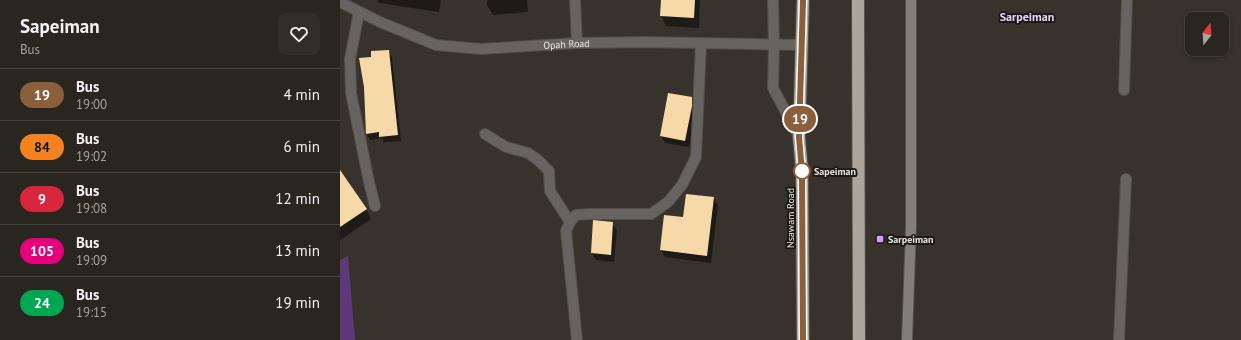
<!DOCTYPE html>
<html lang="en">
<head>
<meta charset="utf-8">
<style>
  :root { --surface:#292620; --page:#312e29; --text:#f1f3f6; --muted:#a5a5a5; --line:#45433e }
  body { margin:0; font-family:"PT Sans",sans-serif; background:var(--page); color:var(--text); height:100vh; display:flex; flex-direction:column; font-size:15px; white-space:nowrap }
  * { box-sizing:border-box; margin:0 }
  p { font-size:13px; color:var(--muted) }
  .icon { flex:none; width:22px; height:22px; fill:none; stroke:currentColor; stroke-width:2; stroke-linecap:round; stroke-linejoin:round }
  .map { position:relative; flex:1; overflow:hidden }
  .drawer { display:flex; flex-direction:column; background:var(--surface); width:340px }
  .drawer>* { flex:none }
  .badge { padding:0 8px; border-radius:13px; font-size:14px; line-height:26px }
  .needle { width:26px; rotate:17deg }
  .buttons { position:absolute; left:845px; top:12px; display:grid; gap:8px }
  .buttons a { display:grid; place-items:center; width:44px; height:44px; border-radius:8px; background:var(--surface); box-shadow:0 2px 6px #0003,0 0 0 1px var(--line); font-size:20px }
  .map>.badge { position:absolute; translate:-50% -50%; box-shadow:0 0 0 2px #fff }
  .round { display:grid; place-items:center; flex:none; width:42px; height:42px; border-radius:8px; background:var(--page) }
  .headline { display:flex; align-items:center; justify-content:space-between; height:68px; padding:0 20px }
  h1 { font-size:19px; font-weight:600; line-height:30px }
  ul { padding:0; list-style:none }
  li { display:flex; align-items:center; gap:12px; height:52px; padding:0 20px; border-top:1px solid var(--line) }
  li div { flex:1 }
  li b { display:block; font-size:15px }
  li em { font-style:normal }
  li .badge { min-width:44px; font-weight:700; text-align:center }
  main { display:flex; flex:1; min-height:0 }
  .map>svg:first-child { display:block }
  .green { fill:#5e397a }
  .shadow { fill:#0007 }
  .building { fill:#f7d9a9 }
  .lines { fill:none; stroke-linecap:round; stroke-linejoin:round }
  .street-casing { stroke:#534f48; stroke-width:12 }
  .secondary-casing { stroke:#534f48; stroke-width:12 }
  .highway-casing { stroke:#534f48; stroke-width:14 }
  .street { stroke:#666360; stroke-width:10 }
  .secondary { stroke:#827e78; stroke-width:10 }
  .highway { stroke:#aba59c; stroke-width:12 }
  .line-casing { stroke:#fff; stroke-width:9 }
  .line { stroke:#8b5e3c; stroke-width:6 }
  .stop-dot { fill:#fff; stroke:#8b5e3c; stroke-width:2 }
  .poi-dot { fill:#d29dfd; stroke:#1c1a17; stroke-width:1.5 }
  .labels { text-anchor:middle; stroke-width:4; stroke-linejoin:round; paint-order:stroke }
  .street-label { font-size:10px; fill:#e8e5e0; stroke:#1c1a17 }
  .stop-label { font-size:10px; font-weight:bold; fill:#e8e5e0; stroke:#1c1a17; text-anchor:start }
  .poi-label { font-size:10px; font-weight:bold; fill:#e8e5e0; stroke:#1c1a17; text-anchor:start }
  .quarter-label { font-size:12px; font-weight:bold; fill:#e9d4fd; stroke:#1c1a17 }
</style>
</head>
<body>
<main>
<section class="drawer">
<div class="headline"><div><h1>Sapeiman</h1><p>Bus</p></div><a class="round"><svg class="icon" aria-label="heart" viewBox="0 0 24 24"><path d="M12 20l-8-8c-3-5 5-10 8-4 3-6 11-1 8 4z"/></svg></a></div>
<ul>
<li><span class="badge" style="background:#8b5e3c;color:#fff">19</span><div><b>Bus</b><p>19:00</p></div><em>4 min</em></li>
<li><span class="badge" style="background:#f58220;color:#111">84</span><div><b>Bus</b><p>19:02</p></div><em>6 min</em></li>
<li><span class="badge" style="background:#d7263d;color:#fff">9</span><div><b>Bus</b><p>19:08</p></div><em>12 min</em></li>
<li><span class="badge" style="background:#e6007e;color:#fff">105</span><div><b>Bus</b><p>19:09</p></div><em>13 min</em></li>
<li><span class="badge" style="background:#00a651;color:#fff">24</span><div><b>Bus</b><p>19:15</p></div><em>19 min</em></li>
</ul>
</section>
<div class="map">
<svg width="901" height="340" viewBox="0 0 901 340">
  <rect width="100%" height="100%" fill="#37322b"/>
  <path class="green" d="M8 256 15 340H0V260Z"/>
  <path class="shadow" d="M38 0H101L99 12 39 3Z
    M147 0H187L188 12 153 15 147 5Z
    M322 0H360L359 28 326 26 321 16Z
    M48 51 52 57 61 141 44 142 42 138 30 140 27 134 25 87 32 57Z
    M351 98 356 105 355 114 349 147 325 143 321 136Z
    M0 188 26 209 31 219 0 240Z
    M373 198 378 205 371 263 325 257 321 250 344 218Z
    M272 223 277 230 274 262 256 260 252 253Z"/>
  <path class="building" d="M321 0H355L354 18 320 16Z
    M49 50 58 135 39 137V132L26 134 24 87 19 58 31 57V51Z
    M328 93 352 97V106L345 141 320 136Z
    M0 170 27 209 0 227Z
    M346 194 374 197 367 256 320 250 324 215 343 217Z
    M253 220 273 222 271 255 251 253Z"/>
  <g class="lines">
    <defs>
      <g id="street">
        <path d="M235 0 237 43"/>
        <path d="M433 0 434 45 433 88 459 137"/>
        <path id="s1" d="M0 2 40 22 96 45 141 49 237 43 305 42 462 45"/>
        <path d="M19 12 10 59 11 93 29 182 35 206"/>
        <path d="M784 90 787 0"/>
        <path d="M145 134 166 147 188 153 198 160 209 171 210 191 230 222"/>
        <path d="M237 340 226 231 230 222 236 215 248 214H311L328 202 342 185 356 157 361 43"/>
        <path d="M779 340 786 179"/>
      </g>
      <path id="secondary" d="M567 340 571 227V0"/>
      <path id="highway" d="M518 0 519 340
        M463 340 462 172 459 137 463 0"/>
    </defs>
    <use href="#street" class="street-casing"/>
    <use href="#secondary" class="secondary-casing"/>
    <use href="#highway" class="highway-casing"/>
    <use href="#street" class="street"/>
    <use href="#secondary" class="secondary"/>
    <use href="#highway" class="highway"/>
  </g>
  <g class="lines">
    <defs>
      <path id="line" d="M463 340 462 172 459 137 463 0"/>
    </defs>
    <use href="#line" class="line-casing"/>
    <use href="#line" class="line"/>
  </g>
  <circle class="stop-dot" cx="462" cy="171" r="8"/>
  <rect class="poi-dot" x="536" y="235" width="8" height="8" rx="2"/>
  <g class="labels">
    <g class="street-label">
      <text dy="4" stroke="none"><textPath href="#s1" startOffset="236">Opah Road</textPath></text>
      <text transform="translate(450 218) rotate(-90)" y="4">Nsawam Road</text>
    </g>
    <g class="stop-label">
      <text x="474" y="175">Sapeiman</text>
    </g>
    <g class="poi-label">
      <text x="548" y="243">Sarpeiman</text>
    </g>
    <g class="quarter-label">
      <text x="687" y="21">Sarpeiman</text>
    </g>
  </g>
</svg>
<div class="buttons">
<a><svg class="needle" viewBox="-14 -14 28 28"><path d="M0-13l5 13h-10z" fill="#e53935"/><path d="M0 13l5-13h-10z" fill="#a5a5a5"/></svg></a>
</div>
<b class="badge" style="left:460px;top:119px;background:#8b5e3c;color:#fff">19</b>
</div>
</main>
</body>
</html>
